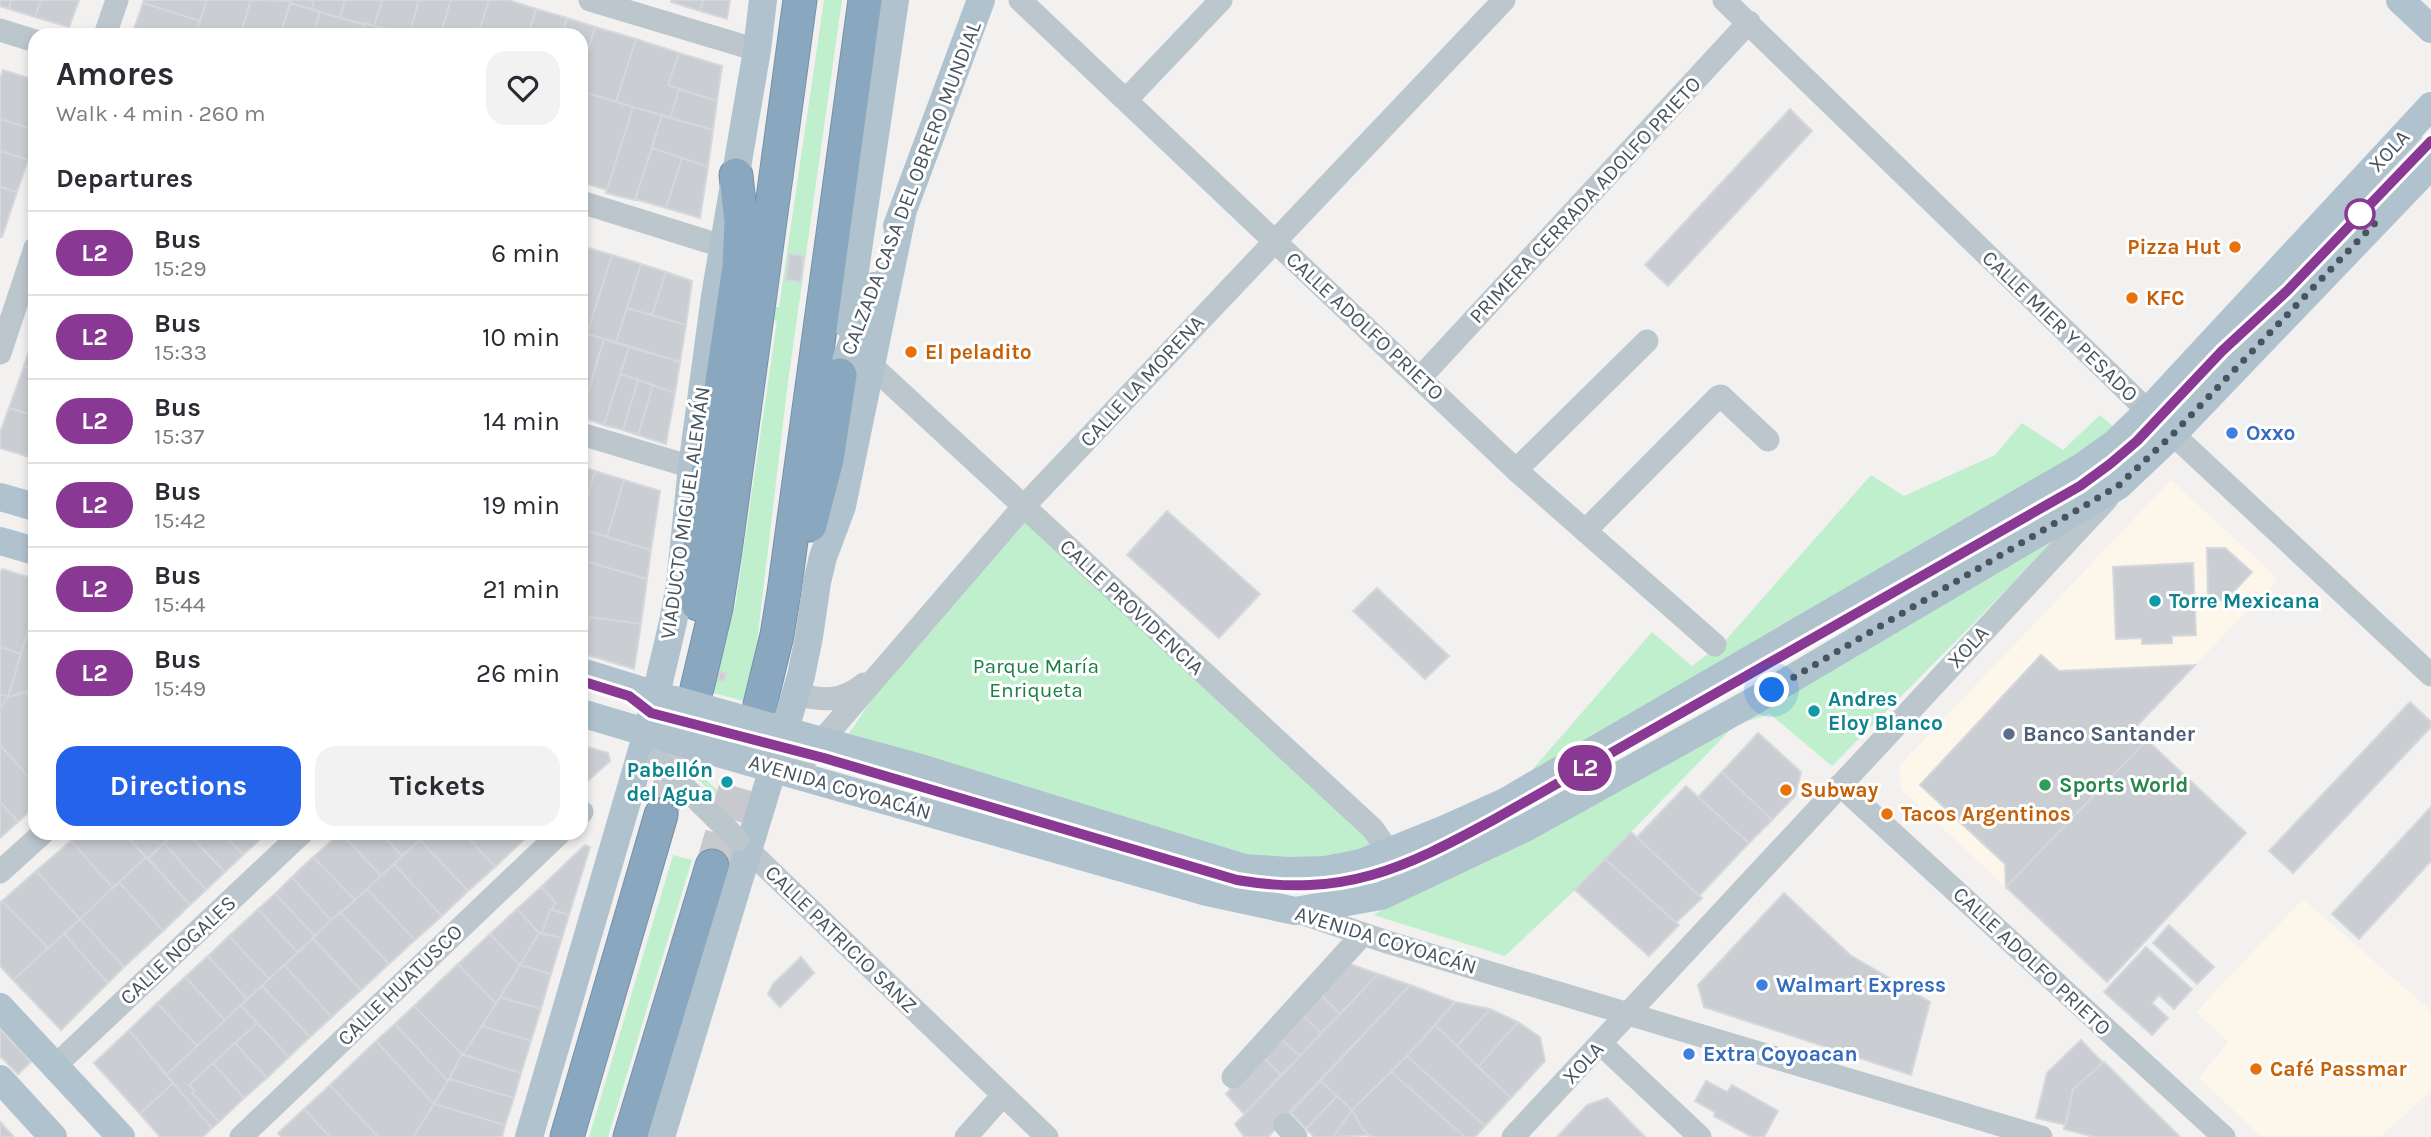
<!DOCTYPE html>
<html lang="en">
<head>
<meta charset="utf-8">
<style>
  :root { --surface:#fff; --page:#f2f2f3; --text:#2b2b33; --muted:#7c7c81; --line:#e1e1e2; --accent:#2563eb }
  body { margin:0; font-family:Karla,sans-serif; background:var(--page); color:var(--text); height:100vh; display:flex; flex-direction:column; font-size:26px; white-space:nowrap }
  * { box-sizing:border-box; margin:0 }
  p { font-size:23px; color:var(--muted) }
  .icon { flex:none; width:38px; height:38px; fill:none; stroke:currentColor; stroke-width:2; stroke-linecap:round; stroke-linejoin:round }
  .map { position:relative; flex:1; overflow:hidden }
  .side { position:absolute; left:28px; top:28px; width:560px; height:812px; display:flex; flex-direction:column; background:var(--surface); border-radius:21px; box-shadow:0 4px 10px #0003 }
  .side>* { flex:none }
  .badge { padding:0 14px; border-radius:23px; font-size:24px; line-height:46px }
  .you { position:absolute; width:35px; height:35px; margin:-18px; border:5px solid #fff; border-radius:50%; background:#1a73e8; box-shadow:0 0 0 10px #1a73e833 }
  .map>.badge { position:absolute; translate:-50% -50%; box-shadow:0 0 0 4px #fff }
  h2 { padding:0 28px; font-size:26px; line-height:63px }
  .round { display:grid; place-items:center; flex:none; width:74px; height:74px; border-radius:21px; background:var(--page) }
  .summary { display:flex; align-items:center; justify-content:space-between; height:119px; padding:0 28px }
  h1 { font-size:33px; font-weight:700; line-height:52px }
  .cta { display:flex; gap:14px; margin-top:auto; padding:14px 28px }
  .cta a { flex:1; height:80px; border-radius:21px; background:var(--accent); color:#fff; font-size:28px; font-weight:700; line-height:80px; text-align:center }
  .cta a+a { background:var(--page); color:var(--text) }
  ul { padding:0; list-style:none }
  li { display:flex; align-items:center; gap:21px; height:84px; padding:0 28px; border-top:2px solid var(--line) }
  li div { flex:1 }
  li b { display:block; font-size:26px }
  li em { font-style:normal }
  li .badge { min-width:77px; font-weight:700; text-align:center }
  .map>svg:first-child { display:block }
  .commercial { fill:#fcf6eb }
  .green { fill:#c0efce }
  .building { fill:#caced3; stroke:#d4d7db; stroke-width:2 }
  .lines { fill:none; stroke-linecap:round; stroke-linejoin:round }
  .highway-tunnel { stroke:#c8c9cc; stroke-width:33; stroke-dasharray:33 17; stroke-linecap:butt }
  .highway-casing { stroke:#7492aa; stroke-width:35 }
  .minor { stroke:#bcc6cd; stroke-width:23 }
  .major { stroke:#b0c2ce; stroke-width:28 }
  .highway { stroke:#89a7be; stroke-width:33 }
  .minor-bridge { stroke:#bcc6cd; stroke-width:23 }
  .major-bridge { stroke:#b0c2ce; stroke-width:28 }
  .line-casing { stroke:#fff; stroke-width:16 }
  .line { stroke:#893894; stroke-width:10 }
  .walk { stroke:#48555e; stroke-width:7; stroke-dasharray:0 12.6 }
  .stop-dot { fill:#fff; stroke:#893894; stroke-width:3.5 }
  .food-dot { fill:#e8710a; stroke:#fff; stroke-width:2.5 }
  .shop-dot { fill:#3f7fe0; stroke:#fff; stroke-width:2.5 }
  .culture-dot { fill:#0f9aa8; stroke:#fff; stroke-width:2.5 }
  .service-dot { fill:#5c6f8a; stroke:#fff; stroke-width:2.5 }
  .leisure-dot { fill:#2e9e5b; stroke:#fff; stroke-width:2.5 }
  .labels { text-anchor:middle; stroke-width:6; stroke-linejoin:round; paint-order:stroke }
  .street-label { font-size:21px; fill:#48555e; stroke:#fff }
  .food-label { font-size:21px; font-weight:bold; fill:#c56008; stroke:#fff; text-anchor:start }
  .shop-label { font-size:21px; font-weight:bold; fill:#366cbe; stroke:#fff; text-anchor:start }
  .culture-label { font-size:21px; font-weight:bold; fill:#0d838f; stroke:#fff; text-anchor:start }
  .park-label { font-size:21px; fill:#187f43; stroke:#fff }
  .service-label { font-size:21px; font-weight:bold; fill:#4e5e75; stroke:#fff; text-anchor:start }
  .leisure-label { font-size:21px; font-weight:bold; fill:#27864d; stroke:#fff; text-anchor:start }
</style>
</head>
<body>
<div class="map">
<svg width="2431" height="1137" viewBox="0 0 2431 1137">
  <rect width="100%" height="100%" fill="#f3f0f0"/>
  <path class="commercial" d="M2171 480 2278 579 2135 727 2246 833 2107 982 1901 789 1899 766Z
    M2303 899 2431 1011V1091L2380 1137H2262L2199 1078 2228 1042 2196 1012Z"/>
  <path class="green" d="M824 0H842L788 382 757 642 744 701 713 693 736 601 777 321 773 320 775 307H779Z
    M2100 415 2117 430 1512 793 1652 632 1692 666 1725 641 1871 475 1904 496 1995 455 2022 423 2063 450Z
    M1023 513 1379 847 1283 864 1224 856 846 738 878 690Z
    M2074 522 1832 766 1770 714 1735 725 1575 890 1505 956 1373 915 1772 699Z
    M690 764 724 797V804L684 766Z
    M673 855 692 860 608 1137H589Z"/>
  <path class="building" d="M0 0H11L9 9 0 6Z
    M11 0H41L35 17 9 9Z
    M41 0H79L69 27 35 17Z
    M144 0H207L200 21 143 3Z
    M207 0H251L240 35H195Z
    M251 0 291 1 280 35H240Z
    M289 0H314L312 9 290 3Z
    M314 0H345L340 18 312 9Z
    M345 0H382L374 26 340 18Z
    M382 0H419L409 35 374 26Z
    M419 0H451L440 35H409Z
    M451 0H489L478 35H440Z
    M489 0H508L536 9 528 35H478Z
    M672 0H703L700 11 671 2Z
    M703 0H730L727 19 700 11Z
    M143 3 200 21 195 35H132Z
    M290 3 320 12 313 35H280Z
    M536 9 567 18 562 35H528Z
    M320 12 364 25 361 35H313Z
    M567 18 595 27 581 74V35H562Z
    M365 23 374 26 403 35H361Z
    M595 27 636 39 616 102 581 91V74Z
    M636 39 679 53 668 85 679 89 670 118 616 102Z
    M679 53 722 66 717 101 668 85Z
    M3 70 35 80V130L0 119V79Z
    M679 89 717 101 713 130 670 118Z
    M581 91 633 107 607 190 581 182Z
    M633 107 662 115 635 200 606 193Z
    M1790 109 1812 131 1668 286 1645 265Z
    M662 115 713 130 708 167 652 148Z
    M0 119 35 130V138L28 160 0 151Z
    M2414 130 2429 144 2295 286 2280 272Z
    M652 148 682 158 666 208 635 199Z
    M0 151 28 160 17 192 0 187Z
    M682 158 708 167 700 218 666 208Z
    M0 187 17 192 2 237H0Z
    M585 247 612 255 587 334 581 332V258Z
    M789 254 804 256 801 282 786 280Z
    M612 255 641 264 616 342 587 334Z
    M641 264 666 272 652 315 627 308Z
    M666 272 692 281 686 325 652 315Z
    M627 308 686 325 680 362 616 342Z
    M581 332 604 339 581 413Z
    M604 339 629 347 604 425 581 417Z
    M32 342 35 343V369L24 366Z
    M629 347 680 362 675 393 620 374Z
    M24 366 35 369V416L9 408Z
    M620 374 638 380 623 430 604 425Z
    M638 380 653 385 638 435 623 430Z
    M653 385 675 393 666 444 638 435Z
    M9 408 35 416V459L0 448V433Z
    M581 466 595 471 581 519Z
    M595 471 624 480 607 537 581 529V519Z
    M624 480 660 491 651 550 607 537Z
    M1167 511 1260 594 1219 638 1127 555Z
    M581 529 651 550 647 579 581 560Z
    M2207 548H2225L2252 572 2226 600 2208 601Z
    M581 560 647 579 641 624 590 617 581 614Z
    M2193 563 2196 635 2172 636V643L2142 644V638L2116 639 2113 567Z
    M2 569 35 579V608L21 654 0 647V575Z
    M1377 588 1449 656 1425 679 1353 611Z
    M35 608V690L8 697 21 654Z
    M581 614 590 617 581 653Z
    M590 617 641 624 634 669 581 653Z
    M0 647 21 654 8 697 0 694Z
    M2041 655 2059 671 2195 665 2135 728 2147 740 2006 887 2005 864 1920 785Z
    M720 672 726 673 724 681 718 680Z
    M35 690V703L25 692Z
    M25 692 35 703V784L0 745V709L8 697Z
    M0 694 8 697 0 709Z
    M2410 702 2431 722V727L2293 873 2269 851Z
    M1758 733 1801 772 1795 796 1772 820 1722 772Z
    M2147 740 2246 833 2107 982 2006 887Z
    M0 745 35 784V806L18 822 0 802Z
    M581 745 608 753 610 761 581 787Z
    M1722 772 1772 820 1749 843 1698 797Z
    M1686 786 1749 843 1699 896 1637 837Z
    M0 802 18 822 0 838Z
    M2431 807V861L2359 939 2332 914Z
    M1631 832 1702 898 1676 923 1605 859Z
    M80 833H123L146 857 113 888 71 841Z
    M123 833H174L148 859Z
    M174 833H187L225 872 206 890 164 843Z
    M187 833H222L243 855 225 872Z
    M222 833H267L243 855Z
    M341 833 381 876 355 900 313 857Z
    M341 833H381L402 856 381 876Z
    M381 833H427L402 856Z
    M427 833H464L495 867 468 891 420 840Z
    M464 833H531L495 867Z
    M420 840 468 891 442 916 394 864Z
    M71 841 113 888 80 919 36 871Z
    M164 843 206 890 190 905 148 858Z
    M585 845 590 847 569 915 552 910 555 902 541 887Z
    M146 857 190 905 163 931 119 882Z
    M313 857 355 900 331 920 292 877Z
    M1605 859 1679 925 1649 956 1575 890Z
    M394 864 442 916 415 940 367 889Z
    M36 871 80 919 48 948 2 901Z
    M292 877 331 920 315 936 275 894Z
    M119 882 163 931 124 967 80 919Z
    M541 887 555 902 552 910 550 909 542 933H539L517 909Z
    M367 889 415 940 389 964 341 913Z
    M1784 893 1850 955 1930 1002 1911 1075 1704 1007 1698 985Z
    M275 894 315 936 298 953 258 909Z
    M2 901 48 948 13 980 0 966V903Z
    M258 909 298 953 269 979 229 936Z
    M517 909 539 933 520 965 490 934Z
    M550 909 569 915 562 938 542 933Z
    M340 912 389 964 361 990 312 938Z
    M80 919 124 967 108 983 64 934Z
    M2169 925 2214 967 2197 984 2153 943Z
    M539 933 562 938 551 974 520 965Z
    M64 934 108 983 61 1030 13 980Z
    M490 934 520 965 496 1004 458 964Z
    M229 936 269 979 247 999 208 956Z
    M313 938 361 990 332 1017 284 965Z
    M2146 947 2192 989 2174 1009 2159 995 2152 1003 2168 1018 2152 1035 2104 992Z
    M208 956 247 999 225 1020 185 977Z
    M801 957 814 973 780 1007 768 994 773 984Z
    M1344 962 1378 974 1340 1014 1318 992Z
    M458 964 496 1004 463 1055 414 1006Z
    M284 965 332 1017 310 1037 262 986Z
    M520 965 551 974 541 1009 500 997Z
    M1378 974 1410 985 1268 1137H1244L1235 1124Z
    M185 977 225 1020 197 1046 157 1003Z
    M1410 985 1455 1002 1407 1056 1352 1110 1320 1080Z
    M262 986 310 1037 289 1057 241 1005Z
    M1318 992 1340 1014 1321 1033 1299 1012Z
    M500 997 541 1009 531 1041 482 1026Z
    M1455 1002 1490 1009 1457 1046 1435 1025Z
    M157 1003 197 1046 166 1075 129 1030Z
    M241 1005 257 1023 189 1085 195 1091 192 1093 219 1122 212 1128 166 1075Z
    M414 1006 462 1054 448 1081 395 1024Z
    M1490 1009 1518 1022 1478 1067 1457 1046Z
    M1299 1012 1321 1033 1300 1056 1277 1036Z
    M1518 1022 1540 1037 1545 1061 1511 1098 1478 1067Z
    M257 1023 289 1057 267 1078 235 1043Z
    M395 1024 448 1081 434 1104 376 1041Z
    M1435 1025 1511 1098 1485 1126 1407 1056Z
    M482 1026 531 1041 521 1073 463 1055Z
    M0 1029 31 1062 18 1074 0 1056Z
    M129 1030 173 1083 140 1114 94 1063Z
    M1277 1036 1300 1056 1281 1075 1261 1055Z
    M2081 1040 2103 1063 2073 1089 2066 1125 2036 1118 2047 1073Z
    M376 1041 434 1104 413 1137H378L330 1085Z
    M235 1043 267 1078 244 1098 213 1063Z
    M462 1054 521 1073 514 1098 449 1079Z
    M1261 1055 1281 1075 1244 1114 1226 1094Z
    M1407 1056 1485 1126 1475 1137H1465L1391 1072Z
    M2104 1062 2180 1137H2094L2064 1129 2073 1089Z
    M213 1063 244 1098 219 1122 192 1093 195 1091 189 1085Z
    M1391 1072 1465 1137H1371L1363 1130 1352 1110Z
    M449 1079 514 1098 505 1125 434 1104Z
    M1320 1080 1337 1096 1306 1129 1290 1112Z
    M1706 1081 1727 1092 1732 1085 1778 1111 1764 1137H1752L1714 1116 1715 1112 1695 1101Z
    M173 1083 212 1128 203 1137H160L140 1114Z
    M330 1085 378 1137H330L304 1109Z
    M1337 1096 1352 1110 1333 1137H1314L1306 1129Z
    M1607 1098 1645 1137H1557L1587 1105Z
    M434 1104 505 1125 502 1137H413Z
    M304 1109 330 1137H281L278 1133Z
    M1352 1110 1363 1130 1370 1135 1333 1137Z
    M0 1122 14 1137H0Z"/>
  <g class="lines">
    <path class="highway-tunnel" d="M661 815 697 688
      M712 866 760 705"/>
    <defs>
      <path id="highway" d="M810 525 827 459 840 375
        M698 604 701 524 739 267 741 222 736 175
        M697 688 716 608 725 551 800 0
        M760 705 777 635 784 592 865 0
        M567 1137 661 815
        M630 1137 712 866"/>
    </defs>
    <use href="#highway" class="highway-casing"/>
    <path class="minor" d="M590 0 757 50
      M1020 0 1516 470 1715 645
      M1724 0 2148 411 2431 675
      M0 30 35 41
      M105 35 117 0
      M1126 100 1221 0
      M581 202 725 247
      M0 353 35 248
      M872 366 1373 829 1389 852
      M1420 378 1749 22
      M581 434 692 467
      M1516 470 1647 341
      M1585 531 1718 397 1721 396 1768 440
      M796 695C824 700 840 703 864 684
      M793 774 1023 507 1504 0
      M1840 785 2224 1137
      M581 813 582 812
      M739 841 1047 1137
      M0 872 43 833
      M1295 911 1387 942 2041 1137
      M1601 1044 1700 1137
      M55 1066 302 833
      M1233 1077 1363 934
      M1285 1125 1296 1137
      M241 1137 560 833
      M966 1137 1003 1095
      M1513 1137 2107 499"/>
    <path class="major" d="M2400 0 2431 29
      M897 226 981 0
      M847 324 895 0
      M840 375 874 286
      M0 497 35 507
      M0 541 35 551
      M581 672 672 700
      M581 713 662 737
      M771 727 917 767 1244 868 1290 871 1325 870 1361 863 1445 829 1505 802 2083 466 2114 444 2148 411 2431 106
      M760 765 1207 892 1295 911 1381 896 1525 828 1759 698 2118 486 2173 434 2431 165
      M0 1007 121 1137
      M0 1079 53 1137
      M529 1137 647 733 673 622 680 584 692 467 715 296 757 50 763 0
      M661 1137 801 676 809 637 817 582 823 557 842 506 903 210"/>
    <use href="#highway" class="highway"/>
    <path class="minor-bridge" d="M658 761 738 840"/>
    <path class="major-bridge" d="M675 700 771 727
      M665 738 760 765"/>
  </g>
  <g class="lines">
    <defs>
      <path id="line" d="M581 681 629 696 651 713 824 758 1237 880C1344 898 1403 869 1495 819L2080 486 2110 464 2137 441 2222 351 2287 291 2431 141"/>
    </defs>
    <use href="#line" class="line-casing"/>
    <use href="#line" class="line"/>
    <path class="walk" d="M1772 690 2118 486 2173 434 2376 222 2360 214"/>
  </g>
  <circle class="stop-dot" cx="2360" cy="214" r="14"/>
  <g class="food-dot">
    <circle cx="2235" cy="247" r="7"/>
    <circle cx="2132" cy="298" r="7"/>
    <circle cx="911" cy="352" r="7"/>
    <circle cx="1786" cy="790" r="7"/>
    <circle cx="1887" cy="814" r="7"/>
    <circle cx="2256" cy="1069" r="7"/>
  </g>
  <g class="shop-dot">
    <circle cx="2232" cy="433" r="7"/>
    <circle cx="1762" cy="985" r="7"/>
    <circle cx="1689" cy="1054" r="7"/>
  </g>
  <g class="culture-dot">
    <circle cx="2155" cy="601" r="7"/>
    <circle cx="1814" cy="711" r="7"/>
    <circle cx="727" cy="782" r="7"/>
  </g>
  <circle class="service-dot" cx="2009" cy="734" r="7"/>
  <circle class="leisure-dot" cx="2045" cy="785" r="7"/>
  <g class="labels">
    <g class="street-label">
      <text transform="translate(2389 151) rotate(-47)" y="7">XOLA</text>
      <text transform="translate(911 188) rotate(-69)" y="7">CALZADA CASA DEL OBRERO MUNDIAL</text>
      <text transform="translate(1585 200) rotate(-47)" y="7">PRIMERA CERRADA ADOLFO PRIETO</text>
      <text transform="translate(1365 326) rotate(43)" y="7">CALLE ADOLFO PRIETO</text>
      <text transform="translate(2060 326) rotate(44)" y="7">CALLE MIER Y PESADO</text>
      <text transform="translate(1142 381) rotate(-47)" y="7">CALLE LA MORENA</text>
      <text transform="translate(685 513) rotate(-82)" y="7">VIADUCTO MIGUEL ALEMÁN</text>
      <text transform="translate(1132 607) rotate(43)" y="7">CALLE PROVIDENCIA</text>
      <text transform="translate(1968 647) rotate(-47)" y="7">XOLA</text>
      <text transform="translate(840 787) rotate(16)" y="7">AVENIDA COYOACÁN</text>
      <text transform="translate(841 939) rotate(44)" y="7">CALLE PATRICIO SANZ</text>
      <text transform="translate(1386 940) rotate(17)" y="7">AVENIDA COYOACÁN</text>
      <text transform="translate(178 950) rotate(-43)" y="7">CALLE NOGALES</text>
      <text transform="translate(2032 961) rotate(43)" y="7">CALLE ADOLFO PRIETO</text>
      <text transform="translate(400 985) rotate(-44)" y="7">CALLE HUATUSCO</text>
      <text transform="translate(1583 1063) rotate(-47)" y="7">XOLA</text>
    </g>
    <g class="food-label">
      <text x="2221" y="254" text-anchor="end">Pizza Hut</text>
      <text x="2146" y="305">KFC</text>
      <text x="925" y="359">El peladito</text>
      <text x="1800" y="797">Subway</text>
      <text x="1901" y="821">Tacos Argentinos</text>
      <text x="2270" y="1076">Café Passmar</text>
    </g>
    <g class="shop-label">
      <text x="2246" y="440">Oxxo</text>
      <text x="1776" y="992">Walmart Express</text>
      <text x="1703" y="1061">Extra Coyoacan</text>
    </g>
    <g class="culture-label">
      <text x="2169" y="608">Torre Mexicana</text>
      <text x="1828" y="706">Andres<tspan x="1828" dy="24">Eloy Blanco</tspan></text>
      <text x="713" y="777" text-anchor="end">Pabellón<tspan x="713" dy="24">del Agua</tspan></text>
    </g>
    <g class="park-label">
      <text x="1036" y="673">Parque María<tspan x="1036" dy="24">Enriqueta</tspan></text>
    </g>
    <g class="service-label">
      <text x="2023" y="741">Banco Santander</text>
    </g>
    <g class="leisure-label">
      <text x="2059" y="792">Sports World</text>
    </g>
  </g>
</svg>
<div class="you" style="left:1772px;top:690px"></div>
<b class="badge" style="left:1585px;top:768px;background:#893894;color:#fff">L2</b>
<section class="side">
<div class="summary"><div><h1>Amores</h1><p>Walk · 4 min · 260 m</p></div><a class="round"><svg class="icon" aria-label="heart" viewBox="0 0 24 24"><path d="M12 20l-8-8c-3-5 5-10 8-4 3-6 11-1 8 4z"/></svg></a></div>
<h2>Departures</h2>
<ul>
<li><span class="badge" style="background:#893894;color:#fff">L2</span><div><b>Bus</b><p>15:29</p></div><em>6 min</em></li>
<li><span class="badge" style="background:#893894;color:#fff">L2</span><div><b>Bus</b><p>15:33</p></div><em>10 min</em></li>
<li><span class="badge" style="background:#893894;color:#fff">L2</span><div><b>Bus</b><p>15:37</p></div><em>14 min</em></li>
<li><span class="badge" style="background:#893894;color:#fff">L2</span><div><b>Bus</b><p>15:42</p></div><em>19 min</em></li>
<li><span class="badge" style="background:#893894;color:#fff">L2</span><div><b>Bus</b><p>15:44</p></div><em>21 min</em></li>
<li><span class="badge" style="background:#893894;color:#fff">L2</span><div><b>Bus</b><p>15:49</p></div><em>26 min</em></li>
</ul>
<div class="cta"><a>Directions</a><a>Tickets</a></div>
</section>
</div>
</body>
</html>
